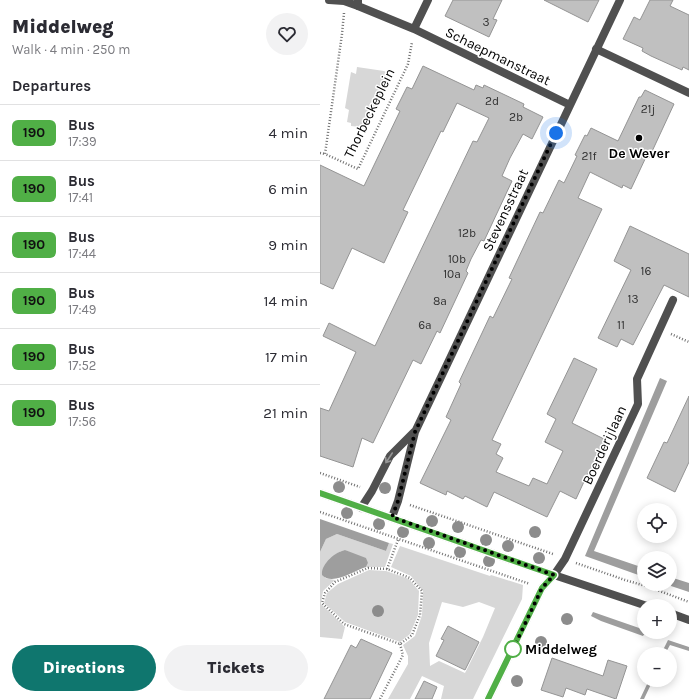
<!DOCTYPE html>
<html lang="en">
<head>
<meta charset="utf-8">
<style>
  :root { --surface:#fff; --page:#f2f2f3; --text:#2b2b33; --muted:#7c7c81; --line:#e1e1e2; --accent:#0f766e }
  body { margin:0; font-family:Karla,sans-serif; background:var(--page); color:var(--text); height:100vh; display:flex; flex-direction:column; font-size:15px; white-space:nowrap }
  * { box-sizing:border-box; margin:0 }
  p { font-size:13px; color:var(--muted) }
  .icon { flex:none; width:22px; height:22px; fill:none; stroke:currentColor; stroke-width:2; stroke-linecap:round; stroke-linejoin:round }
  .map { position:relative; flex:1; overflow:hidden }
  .drawer { display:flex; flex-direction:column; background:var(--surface); width:320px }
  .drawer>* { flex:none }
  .badge { padding:0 8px; border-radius:6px; font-size:14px; line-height:26px }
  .tools { position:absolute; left:317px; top:503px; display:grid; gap:8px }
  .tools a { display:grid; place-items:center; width:40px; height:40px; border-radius:50%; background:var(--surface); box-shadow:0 2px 10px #0003; font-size:20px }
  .you { position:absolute; width:20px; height:20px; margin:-10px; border:3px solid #fff; border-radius:50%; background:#1a73e8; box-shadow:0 0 0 6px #1a73e833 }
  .map>.badge { position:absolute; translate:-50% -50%; box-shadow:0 0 0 2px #fff }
  h2 { padding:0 12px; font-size:15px; line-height:36px }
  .round { display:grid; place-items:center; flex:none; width:42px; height:42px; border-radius:21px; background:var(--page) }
  .summary { display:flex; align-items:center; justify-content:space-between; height:68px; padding:0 12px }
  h1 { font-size:19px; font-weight:800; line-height:30px }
  .action { display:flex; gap:8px; margin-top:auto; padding:8px 12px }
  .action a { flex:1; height:46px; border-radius:24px; background:var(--accent); color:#fff; font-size:16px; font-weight:800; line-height:46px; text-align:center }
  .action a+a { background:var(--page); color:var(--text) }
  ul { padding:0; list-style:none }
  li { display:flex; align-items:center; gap:12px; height:56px; padding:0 12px; border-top:1px solid var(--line) }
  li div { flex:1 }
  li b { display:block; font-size:15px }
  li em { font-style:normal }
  li .badge { min-width:44px; font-weight:700; text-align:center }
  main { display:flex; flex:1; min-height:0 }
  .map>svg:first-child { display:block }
  .green { fill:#d7d7d7; fill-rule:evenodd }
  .water { fill:#9e9e9e }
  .building { fill:#c0c0c0; stroke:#949494 }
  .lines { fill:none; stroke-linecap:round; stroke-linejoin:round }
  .path { stroke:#727272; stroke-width:2.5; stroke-dasharray:1 2; stroke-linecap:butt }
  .service { stroke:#505050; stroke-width:8 }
  .minor { stroke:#505050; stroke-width:8 }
  .tertiary { stroke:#505050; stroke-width:8 }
  .tree { fill:#8c8c8c }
  .oneway { stroke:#969696 }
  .line-casing { stroke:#fff; stroke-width:9 }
  .line { stroke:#50af46; stroke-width:6 }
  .walk { stroke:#000; stroke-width:4; stroke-dasharray:0 7.2 }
  .poi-dot { fill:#000; stroke:#fff; stroke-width:1.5 }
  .stop-dot { fill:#fff; stroke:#50af46; stroke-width:2 }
  .labels { text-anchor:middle; stroke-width:3; stroke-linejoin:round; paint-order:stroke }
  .number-label { font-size:12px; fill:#303030 }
  .street-label { font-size:14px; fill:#000; stroke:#fff }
  .poi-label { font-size:14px; font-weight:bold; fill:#000; stroke:#fff }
  .stop-label { font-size:14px; font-weight:bold; fill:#000; stroke:#fff; text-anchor:start }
</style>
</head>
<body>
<main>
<section class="drawer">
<div class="summary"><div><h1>Middelweg</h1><p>Walk · 4 min · 250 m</p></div><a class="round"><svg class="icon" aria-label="heart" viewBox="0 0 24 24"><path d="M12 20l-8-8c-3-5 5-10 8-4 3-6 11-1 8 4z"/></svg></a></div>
<h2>Departures</h2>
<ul>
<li><span class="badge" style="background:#50af46;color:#111">190</span><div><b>Bus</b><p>17:39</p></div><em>4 min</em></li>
<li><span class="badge" style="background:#50af46;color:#111">190</span><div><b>Bus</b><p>17:41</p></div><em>6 min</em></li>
<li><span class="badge" style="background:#50af46;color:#111">190</span><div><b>Bus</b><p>17:44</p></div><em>9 min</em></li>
<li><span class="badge" style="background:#50af46;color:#111">190</span><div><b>Bus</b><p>17:49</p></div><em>14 min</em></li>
<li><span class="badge" style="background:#50af46;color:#111">190</span><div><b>Bus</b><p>17:52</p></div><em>17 min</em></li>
<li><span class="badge" style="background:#50af46;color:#111">190</span><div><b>Bus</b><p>17:56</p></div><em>21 min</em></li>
</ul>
<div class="action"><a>Directions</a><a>Tickets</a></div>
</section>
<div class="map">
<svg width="369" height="699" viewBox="0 0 369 699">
  <rect width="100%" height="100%" fill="#fff"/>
  <path class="green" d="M37 67 64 71 68 73 63 81 67 84 51 116 47 115 42 127 31 126V123L27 122 29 110 25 108 31 72 36 74Z
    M17 534 66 551 69 543 73 544 65 567H46L48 563 25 550C11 553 9 566 5 578L15 580 3 591 1 604 25 627 22 639 0 637V552L6 539Z
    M80 546 170 576 171 575 203 585 202 599 153 699H121L124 686 102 676 90 699H68L88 664V656L83 645 95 636 102 615 103 591 91 576 71 567ZM122 602 143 607 159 602 175 608 163 637 145 673 119 661 110 666 109 643Z
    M49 570 66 571 89 579 99 591 98 615 90 634 80 642 25 622 4 603 7 593 18 584Z"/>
  <path class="water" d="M340 378 347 381 274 551 324 568V577L265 556Z
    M0 519 69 543 66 551 17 534 6 539 0 552Z
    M25 550 46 558 48 563 46 567C34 571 12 586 2 575 1 564 15 552 25 550Z
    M350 577 369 583V592L345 584H350Z
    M273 612 322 629 325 633 323 636 281 621 271 616Z
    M348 640 369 647V651L350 645 345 654H341Z
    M329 680H333L324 699H320Z"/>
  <path class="building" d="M133 0H182L173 19 177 20 169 37 125 16Z
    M224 0H279L268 22Z
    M330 0H353L350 6 369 15V70L363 67 362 70 331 56 322 51 323 48 303 39 314 17 320 20Z
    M103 66 154 90 156 85 163 88 164 85 204 104 203 107 223 117 212 139 203 134 190 158 182 176 192 181 164 241 161 240 151 259 146 271 148 273 120 333 117 331 101 364 93 360 53 443 42 438 33 467 0 456V408L9 411 36 352 3 336 9 323 55 346 153 141 157 142 169 118 137 103 123 132 121 131 83 210 88 212 64 263 32 248 13 289 0 283V165L44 186 80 111 76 109 87 87 92 89Z
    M325 90 354 104 329 158 326 157 311 189 303 185 302 188 270 172 258 198 282 209 172 440 181 444 176 454 183 458 176 472 209 486 213 478 227 484 243 451 225 442 236 419 227 414 254 358 277 369 252 423 286 440 270 474 268 473 256 499 240 491 227 517 174 492 167 507 145 496 143 499 127 491 126 495 100 483 131 420 126 417 141 384 139 382 170 316 173 318 192 279 189 278 220 212 223 213 239 180 244 183 257 156 255 155 265 135 267 136 271 128 298 141 319 97H321Z
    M310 226 369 254V297L344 285 313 345 301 339 297 347 278 338 311 270 294 261Z
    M369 396V462L355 492 327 478 344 442 347 443Z
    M128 626 159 642 145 670 116 656 124 640 121 639Z
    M41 639 72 653 50 699H4L31 645 36 648Z
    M232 658 283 676 288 660 307 666 296 699 267 689 265 695 246 688 243 697 221 690Z
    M104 681 117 687 112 699H95Z"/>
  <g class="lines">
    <path class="path" d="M24 13 22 34 5 154 38 169 88 64 92 42
      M0 153 5 154
      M351 334 369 342
      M0 473 40 487
      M90 505 233 554
      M0 512 210 584
      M256 563 305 580 329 587 369 602
      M48 568 67 569 90 578 102 591 100 615 92 635 80 644 24 624 2 603 5 593 15 582Z
      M67 569 78 540
      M60 699 83 655 80 644"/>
    <path class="service" d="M9 0 24 1 38 6"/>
    <path class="minor" d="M38 0V6L94 29 250 105
      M94 29 108 0
      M276 49 369 93
      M41 508 52 491 70 456 94 432
      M72 517 78 501 95 432 300 0
      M168 699 222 588 234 575 245 559 318 404 317 379 353 300"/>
    <path class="tertiary" d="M0 493 234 575 327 606
      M350 613 369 620"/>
  </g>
  <g class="tree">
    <circle cx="19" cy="487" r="6"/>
    <circle cx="65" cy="488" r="6"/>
    <circle cx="27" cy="513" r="6"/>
    <circle cx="112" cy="521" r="6"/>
    <circle cx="59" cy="524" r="6"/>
    <circle cx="138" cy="527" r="6"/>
    <circle cx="83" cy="532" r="6"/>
    <circle cx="215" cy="532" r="6"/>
    <circle cx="166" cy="540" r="6"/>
    <circle cx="109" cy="543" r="6"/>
    <circle cx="188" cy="546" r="6"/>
    <circle cx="140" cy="552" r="6"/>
    <circle cx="219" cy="558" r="6"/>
    <circle cx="169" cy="561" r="6"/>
    <circle cx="58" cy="611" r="6"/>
    <circle cx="247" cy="619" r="6"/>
    <circle cx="221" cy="642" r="6"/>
    <circle cx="197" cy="681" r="6"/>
  </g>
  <defs><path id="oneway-shaft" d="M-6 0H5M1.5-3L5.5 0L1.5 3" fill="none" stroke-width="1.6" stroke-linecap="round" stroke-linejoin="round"/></defs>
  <use class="oneway" href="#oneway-shaft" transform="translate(69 458) rotate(123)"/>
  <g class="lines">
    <defs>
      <path id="line" d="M0 493 234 575 222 588 168 699"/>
    </defs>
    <use href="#line" class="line-casing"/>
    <use href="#line" class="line"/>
    <path class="walk" d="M193 649 222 588 234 575 72 517 78 501 95 432 236 133"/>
  </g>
  <circle class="poi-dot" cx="319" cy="138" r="4"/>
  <circle class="stop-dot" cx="193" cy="649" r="8"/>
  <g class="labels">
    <g class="number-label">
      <text x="166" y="26">3</text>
      <text x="172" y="105">2d</text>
      <text x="328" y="113">21j</text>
      <text x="196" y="121">2b</text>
      <text x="269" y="160">21f</text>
      <text x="147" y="237">12b</text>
      <text x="137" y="263">10b</text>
      <text x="326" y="275">16</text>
      <text x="132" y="278">10a</text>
      <text x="313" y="303">13</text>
      <text x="120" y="305">8a</text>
      <text x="105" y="329">6a</text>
      <text x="301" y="329">11</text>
    </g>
    <g class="street-label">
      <text transform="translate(178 56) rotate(26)" y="5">Schaepmanstraat</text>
      <text transform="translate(49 113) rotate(-64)" y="5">Thorbeckeplein</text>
      <text transform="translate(185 210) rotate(-65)" y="5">Stevensstraat</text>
      <text transform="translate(284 445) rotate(-65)" y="5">Boerderijlaan</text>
    </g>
    <g class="poi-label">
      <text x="319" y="158">De Wever</text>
    </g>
    <g class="stop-label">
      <text x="205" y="654">Middelweg</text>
    </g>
  </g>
</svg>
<div class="tools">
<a><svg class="icon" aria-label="locate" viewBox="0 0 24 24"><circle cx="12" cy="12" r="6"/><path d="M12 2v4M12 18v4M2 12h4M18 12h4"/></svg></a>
<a><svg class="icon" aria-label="layers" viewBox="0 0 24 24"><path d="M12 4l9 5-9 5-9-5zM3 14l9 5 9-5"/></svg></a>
<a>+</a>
<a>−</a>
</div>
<div class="you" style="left:236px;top:133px"></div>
</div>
</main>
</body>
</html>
